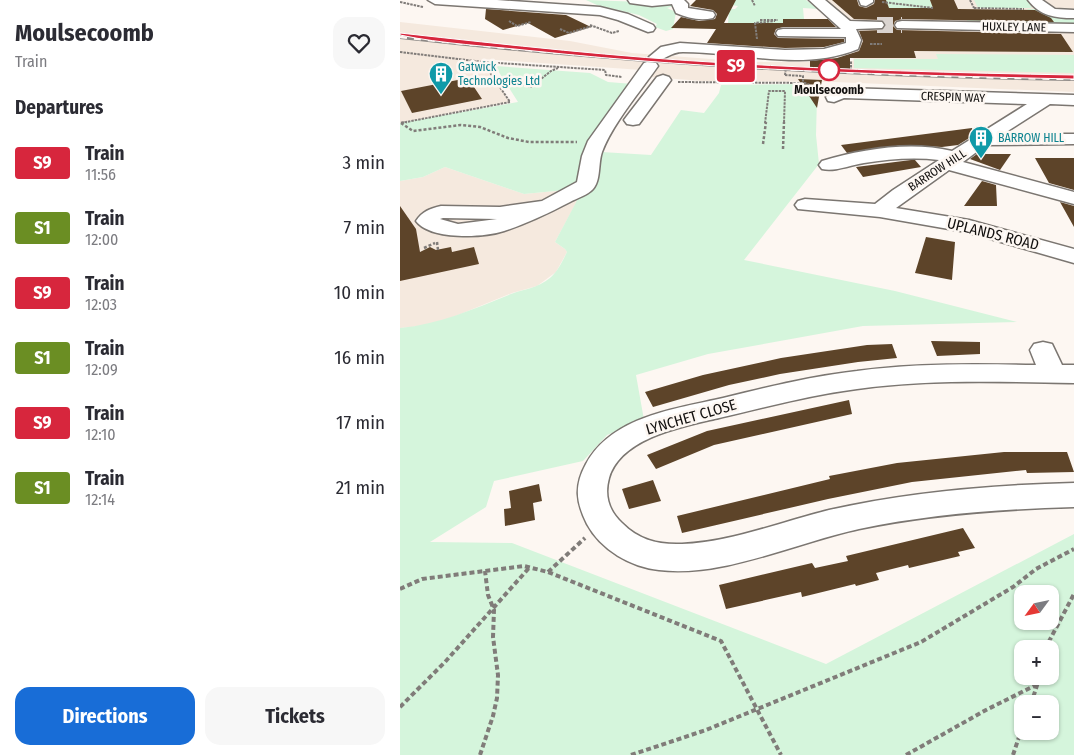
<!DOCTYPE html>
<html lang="en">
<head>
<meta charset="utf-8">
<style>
  :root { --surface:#fff; --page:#f7f7f7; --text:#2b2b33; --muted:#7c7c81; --accent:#186dd7 }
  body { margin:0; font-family:"Fira Sans Condensed",sans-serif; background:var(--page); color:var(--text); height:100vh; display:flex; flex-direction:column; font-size:19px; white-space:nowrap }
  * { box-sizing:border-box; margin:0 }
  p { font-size:16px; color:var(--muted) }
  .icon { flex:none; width:28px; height:28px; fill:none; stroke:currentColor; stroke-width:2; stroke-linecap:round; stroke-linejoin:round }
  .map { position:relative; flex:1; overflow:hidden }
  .sheet { display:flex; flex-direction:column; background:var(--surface); width:400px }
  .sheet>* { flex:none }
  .badge { padding:0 10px; border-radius:4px; font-size:18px; line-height:32px }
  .needle { width:32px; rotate:237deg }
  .fabs { position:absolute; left:614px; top:585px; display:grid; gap:10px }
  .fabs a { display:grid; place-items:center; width:45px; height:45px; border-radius:10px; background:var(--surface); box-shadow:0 1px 4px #0004; font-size:25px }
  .map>.badge { position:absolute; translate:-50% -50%; box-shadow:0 0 0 2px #fff }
  h2 { padding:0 15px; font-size:19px; line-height:45px }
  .round { display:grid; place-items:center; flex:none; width:52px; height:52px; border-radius:15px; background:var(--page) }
  .summary { display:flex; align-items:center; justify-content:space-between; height:85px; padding:0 15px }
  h1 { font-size:24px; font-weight:700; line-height:38px }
  .primary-button { display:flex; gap:10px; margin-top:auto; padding:10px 15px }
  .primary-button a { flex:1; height:58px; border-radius:15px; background:var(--accent); color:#fff; font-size:20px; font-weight:700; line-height:58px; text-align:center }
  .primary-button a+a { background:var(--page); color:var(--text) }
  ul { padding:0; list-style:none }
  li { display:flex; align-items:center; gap:15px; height:65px; padding:0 15px }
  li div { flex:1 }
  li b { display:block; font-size:19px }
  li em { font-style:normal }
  li .badge { min-width:55px; font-weight:700; text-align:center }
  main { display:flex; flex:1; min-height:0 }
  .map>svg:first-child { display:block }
  .built { fill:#f5e9de }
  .green { fill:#d5f5dc; fill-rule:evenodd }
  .building { fill:#5d4429 }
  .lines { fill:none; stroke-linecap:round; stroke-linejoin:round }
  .minor-tunnel { stroke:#dad4d0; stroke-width:16; stroke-dasharray:16 8; stroke-linecap:butt }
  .minor-casing { stroke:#7b7671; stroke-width:3 }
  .path-far2 { stroke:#807c79; stroke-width:2; stroke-dasharray:2.5 1; stroke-linecap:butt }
  .path-far1 { stroke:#807c79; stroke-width:2.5; stroke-dasharray:3 2; stroke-linecap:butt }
  .path { stroke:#807c79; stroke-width:4; stroke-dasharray:5 3; stroke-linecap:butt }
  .minor { fill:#fff; fill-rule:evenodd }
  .rail-casing { stroke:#8b8784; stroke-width:4 }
  .rail { stroke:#fdf7f2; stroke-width:2.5; stroke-dasharray:7; stroke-linecap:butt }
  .path-bridge { stroke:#807c79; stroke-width:2; stroke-dasharray:2.5 1; stroke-linecap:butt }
  .line { fill:#d7263d; stroke:#fff }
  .stop-dot { fill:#fff; stroke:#d7263d; stroke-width:2.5 }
  .labels { text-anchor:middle; stroke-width:5; stroke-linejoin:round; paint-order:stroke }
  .far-street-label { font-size:12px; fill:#12100f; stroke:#fdf7f2 }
  .far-culture-label { font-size:12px; fill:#0d838f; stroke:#fdf7f2; text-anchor:start }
  .far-stop-label { font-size:12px; font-weight:bold; fill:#12100f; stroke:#fdf7f2 }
  .street-label { font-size:15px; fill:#12100f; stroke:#fdf7f2 }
</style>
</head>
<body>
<main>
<section class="sheet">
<div class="summary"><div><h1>Moulsecoomb</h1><p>Train</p></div><a class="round"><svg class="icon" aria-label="heart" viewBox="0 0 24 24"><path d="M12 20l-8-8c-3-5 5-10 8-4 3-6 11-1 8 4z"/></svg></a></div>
<h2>Departures</h2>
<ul>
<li><span class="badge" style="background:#d7263d;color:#fff">S9</span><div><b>Train</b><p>11:56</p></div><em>3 min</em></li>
<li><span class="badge" style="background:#6b8e23;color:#fff">S1</span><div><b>Train</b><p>12:00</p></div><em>7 min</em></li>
<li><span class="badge" style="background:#d7263d;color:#fff">S9</span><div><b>Train</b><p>12:03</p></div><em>10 min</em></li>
<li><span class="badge" style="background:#6b8e23;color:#fff">S1</span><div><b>Train</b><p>12:09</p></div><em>16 min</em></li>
<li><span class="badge" style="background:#d7263d;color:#fff">S9</span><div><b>Train</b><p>12:10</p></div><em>17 min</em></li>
<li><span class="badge" style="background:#6b8e23;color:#fff">S1</span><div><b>Train</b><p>12:14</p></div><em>21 min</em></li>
</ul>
<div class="primary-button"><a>Directions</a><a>Tickets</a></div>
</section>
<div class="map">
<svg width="674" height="755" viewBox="0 0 674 755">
  <rect width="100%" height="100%" fill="#fdf7f2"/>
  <path class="built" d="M420 0H674V92L435 82 302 81 251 77V71L257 62 250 61 242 70 82 59 110 102 0 123V22L170 41 232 53 350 62 453 61 457 39Z
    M45 167 124 194 176 189 183 190 155 242 165 249 167 252 156 272 137 286 112 293 46 320 23 326 0 328V181L23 177Z"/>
  <path class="green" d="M186 0 273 3 274 6 267 8 276 12 273 29 266 31 255 27 257 24 239 15 197 5Z
    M334 0H406L418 9 403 8 404 19 383 23H328L329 9H335L338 6 331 5Z
    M486 0H530L533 8H489Z
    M574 0H627L632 8H578Z
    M627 9 674 10V28L569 25 566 18H633Z
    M536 54 674 55V73L454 68V59H538Z
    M95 66 190 73 208 82 233 84 185 151 251 155 281 110 304 113 319 93 321 85 403 84 404 93 417 97 416 135 419 164 344 260 495 291 617 322 463 326 308 354 236 375 244 420 207 435 183 461 94 481 86 507 30 542 112 543 426 664 674 534V755H0V328C39 324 74 309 111 294 124 289 138 288 150 278 158 271 162 262 167 252L165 249 155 242 182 191 176 189 124 194 45 167 23 177 0 181V123L118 102ZM622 594H650V621H622ZM622 649H650V676H622ZM622 704H650V731H622Z"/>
  <path class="building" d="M296 0H336L324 23H383V19H428L436 27H383L376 29 374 34 378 38 444 39V42L424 47 385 48 307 43 316 29 271 28 281 17 299 21 315 19 317 14 313 10 290 6Z
    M432 0H457L459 6 466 8 474 4 475 0H486L489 8H533L530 0H554L558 9 635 10 651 18 654 22 502 19 495 21 493 26 497 30 661 34 673 52 514 51 516 58H450V69L410 67V61L437 58 459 51 463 41 459 31 482 30 486 26 482 20 454 19Z
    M86 9 166 15 191 27 155 38 128 23 103 30 85 19Z
    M68 78 82 99 12 113 1 91Z
    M398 79 422 80 417 108Z
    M572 128 574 135 558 145 542 147 503 145 447 153 441 145Z
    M577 154H611L600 170 570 159Z
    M635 158H674V190L649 183Z
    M511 160H515L521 167 463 177 456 167Z
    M582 181 596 185 597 206H564Z
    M660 202 674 206V227Z
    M0 206 16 229 20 252 30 247 36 250 51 247 52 252 74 247 79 264 0 281Z
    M526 237 555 242 552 280 515 273Z
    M531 341 580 342V354L537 356Z
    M492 344 497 358 458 362 380 374 329 385 253 407 245 392 303 375 381 358 467 345Z
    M449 400 452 414 314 445 256 469 247 455 307 431Z
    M604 452H667L674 472 627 473 626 470 512 482 428 499 282 533 277 516 430 479 429 476 497 463Z
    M253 480 261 501 229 509 222 489Z
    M139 484 142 501 133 503 135 520 105 526 104 509 111 508 109 491Z
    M563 528 575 548 558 552 560 556 509 568 508 565 476 573 479 580 456 586 455 584 402 597 401 592 326 609 319 585 412 563 415 568 448 561 446 556Z"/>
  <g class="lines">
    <path class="minor-tunnel" d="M477 25H502"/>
    <defs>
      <path id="minor" d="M28 0H97L200 7 228 14 253 25 255 28 253 31 248 32 218 20 200 15 35 4Z
        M228 0H284L288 4V8L313 12 315 15 313 18C300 21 288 18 276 13L272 4 252 6 230 3Z
        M409 0H425L450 21 482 22 484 25 482 28 456 29 461 40 458 49C402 72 341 52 283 52 268 52 264 63 251 60L249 57 261 47 280 43 385 50 424 49 446 43V37L378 36 376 33 378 30 383 29H441Z
        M459 0H473V2L466 6 461 5Z
        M628 0H642L655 9 674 10V18C655 18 640 16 628 0Z
        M502 21 674 24V32L497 28 495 25 497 22Z
        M250 61 256 63 258 66C240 92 213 123 202 152 198 163 201 180 193 189 188 195 177 198 170 202 149 213 126 224 104 231 83 238 30 240 16 221 23 211 29 209 41 206L100 207 142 201 177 182 182 156 188 141 244 63ZM43 218 97 219 58 224 40 219Z
        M263 75 269 77 271 80 239 124 233 125 227 124 224 120 227 116 257 77Z
        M444 88 674 95V105L650 104 603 134H674V144L586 145 563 162 674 192V204L549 170 496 208 569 220 674 249V263L566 232 480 217 398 209 395 205 398 201 405 199 475 204 493 190 539 160C514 157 489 159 464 163 451 165 435 172 422 169L419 165 422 161C462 149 511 141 552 151L627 104 444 98 434 102 428 101 426 97 432 90Z
        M643 342 652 344 662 365H674V383C602 382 529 379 457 389 411 395 365 407 319 418 285 426 221 437 209 478 204 496 209 511 222 523 239 540 258 545 282 544 332 542 380 522 429 510 509 492 592 485 674 483V507C602 509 530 514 459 529 398 542 322 578 259 570 231 567 201 550 187 524 176 502 174 486 186 464 212 416 275 409 323 398 368 387 412 376 457 371 516 363 577 364 636 365L630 350 634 344Z"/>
    </defs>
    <use href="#minor" class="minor-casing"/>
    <path class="path-far2" d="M352 0 355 6
      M570 0 574 8
      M0 2 23 7
      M482 2 533 8
      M574 8 624 9
      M360 20H378
      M109 21 117 26 131 22
      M190 25 212 33 219 31
      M160 29 169 33 192 26
      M357 39 355 23 375 21
      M470 44H482
      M0 52 83 62 205 70 206 75 222 77
      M429 69 451 70V61
      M385 75 403 76V83
      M278 82 405 83 410 85 411 93 419 95
      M100 87 117 83 131 87 151 71 158 68
      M1 123 110 102 83 62
      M365 123 369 91H385L384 123"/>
    <path class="path-far1" d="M1 123 13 131 61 125 80 127 108 138 129 142H177
      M1 123 7 122
      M363 144 366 122
      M383 149 384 122
      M37 242 38 250
      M24 248 35 243"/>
    <path class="path" d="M148 572 185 538
      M0 589 22 579 124 566 148 572 321 641 381 755
      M645 649 674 594
      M631 704 640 676
      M0 707 45 662 129 568
      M80 755 93 716 97 698 98 675 93 637 94 610 88 595 85 571
      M231 755 306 730 521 642 613 587 636 569 674 549
      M506 755 586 710 638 684
      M613 755 622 728"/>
    <use href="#minor" class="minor"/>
    <defs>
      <path id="rail" d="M0 37C224 62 448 76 674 79"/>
    </defs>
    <use href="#rail" class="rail-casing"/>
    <use href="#rail" class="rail"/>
    <path class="path-bridge" d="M385 75 386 67"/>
  </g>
  <path class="line" d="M0 33C109 45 218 57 327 63 443 70 558 73 674 75V79C494 75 313 70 134 51 89 46 42 44 0 35Z"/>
  <defs>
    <symbol id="building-pin" viewBox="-11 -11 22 30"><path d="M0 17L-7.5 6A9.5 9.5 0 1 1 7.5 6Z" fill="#0f9aa8" stroke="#fdf7f2"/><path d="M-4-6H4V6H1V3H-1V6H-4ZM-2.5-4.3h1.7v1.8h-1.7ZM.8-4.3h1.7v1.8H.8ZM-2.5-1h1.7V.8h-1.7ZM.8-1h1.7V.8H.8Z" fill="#fff"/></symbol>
  </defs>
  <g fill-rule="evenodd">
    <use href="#building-pin" x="27" y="60" width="28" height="38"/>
    <use href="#building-pin" x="567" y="124" width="28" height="38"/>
  </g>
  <circle class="stop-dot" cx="429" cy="70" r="10"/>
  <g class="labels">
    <g class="far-street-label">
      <text transform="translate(614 27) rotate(1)" y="4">HUXLEY LANE</text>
      <text transform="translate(553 97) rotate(2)" y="4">CRESPIN WAY</text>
      <text transform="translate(537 170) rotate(-33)" y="4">BARROW HILL</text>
    </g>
    <g class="far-culture-label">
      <text x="58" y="71">Gatwick<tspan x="58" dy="14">Technologies Ltd</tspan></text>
      <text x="598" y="142">BARROW HILL</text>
    </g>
    <g class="far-stop-label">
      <text x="429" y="94">Moulsecoomb</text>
    </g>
    <g class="street-label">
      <text transform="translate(593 234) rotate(14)" y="5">UPLANDS ROAD</text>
      <text transform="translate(291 417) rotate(-16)" y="5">LYNCHET CLOSE</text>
    </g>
  </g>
</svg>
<div class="fabs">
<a><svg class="needle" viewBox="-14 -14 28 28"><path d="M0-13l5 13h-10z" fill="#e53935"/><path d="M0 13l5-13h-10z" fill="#7c7c81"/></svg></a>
<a>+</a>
<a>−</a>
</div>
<b class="badge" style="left:336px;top:66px;background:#d7263d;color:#fff">S9</b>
</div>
</main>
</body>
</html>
